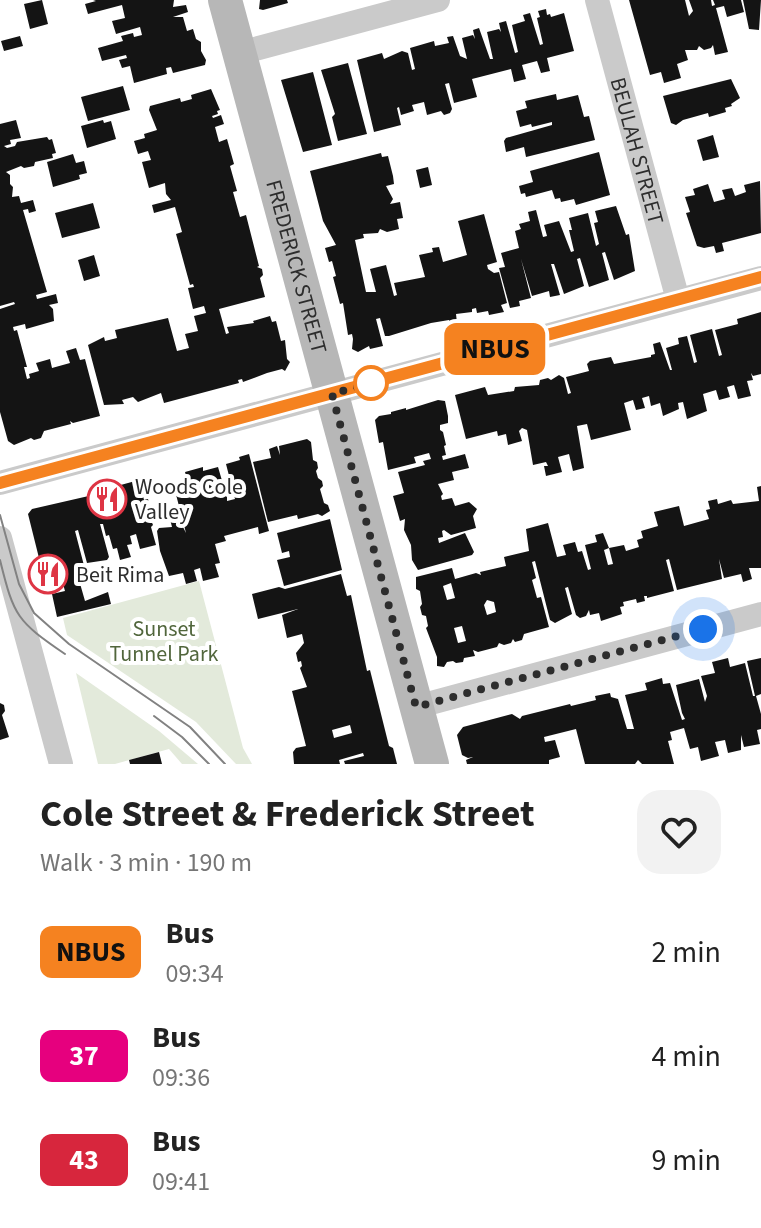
<!DOCTYPE html>
<html lang="en">
<head>
<meta charset="utf-8">
<style>
  :root { --surface:#fff; --page:#f2f2f2; --text:#222; --muted:#767676 }
  body { margin:0; font-family:"Source Sans 3",sans-serif; background:var(--page); color:var(--text); height:100vh; display:flex; flex-direction:column; font-size:30px; white-space:nowrap }
  * { box-sizing:border-box; margin:0 }
  p { font-size:26px; color:var(--muted) }
  .icon { flex:none; width:44px; height:44px; fill:none; stroke:currentColor; stroke-width:2; stroke-linecap:round; stroke-linejoin:round }
  .map { position:relative; height:764px; overflow:hidden }
  .panel { display:flex; flex-direction:column; background:var(--surface); flex:1 }
  .panel>* { flex:none }
  .badge { padding:0 16px; border-radius:12px; font-size:28px; line-height:52px }
  .you { position:absolute; width:40px; height:40px; margin:-20px; border:6px solid #fff; border-radius:50%; background:#1a73e8; box-shadow:0 0 0 12px #1a73e833 }
  .map>.badge { position:absolute; translate:-50% -50%; box-shadow:0 0 0 4px #fff }
  .round { display:grid; place-items:center; flex:none; width:84px; height:84px; border-radius:24px; background:var(--page) }
  .summary { display:flex; align-items:center; justify-content:space-between; height:136px; padding:0 40px }
  h1 { font-size:38px; font-weight:700; line-height:60px }
  ul { padding:0; list-style:none }
  li { display:flex; align-items:center; gap:24px; height:104px; padding:0 40px }
  li div { flex:1 }
  li b { display:block; font-size:30px }
  li em { font-style:normal }
  li .badge { min-width:88px; font-weight:700; text-align:center }
  .map>svg:first-child { display:block }
  .green { fill:#e3eadb }
  .building { fill:#141414; fill-rule:evenodd }
  .lines { fill:none; stroke-linecap:round; stroke-linejoin:round }
  .street { stroke:#cacaca; stroke-width:24 }
  .secondary { stroke:#b7b7b7; stroke-width:34 }
  .tram { stroke:#828282; stroke-width:2 }
  .line-casing { stroke:#fff; stroke-width:18 }
  .line { stroke:#f58220; stroke-width:12 }
  .walk { stroke:#2d2d2d; stroke-width:8; stroke-dasharray:0 14.4 }
  .stop-dot { fill:#fff; stroke:#f58220; stroke-width:4 }
  .labels { text-anchor:middle; stroke-width:8; stroke-linejoin:round; paint-order:stroke }
  .street-label { font-size:22px; fill:#2d2d2d; stroke:#fff }
  .poi-label { font-size:22px; fill:#2d2d2d; stroke:#fff; text-anchor:start }
  .park-label { font-size:22px; fill:#51663c; stroke:#fff }
</style>
</head>
<body>
<div class="map">
<svg width="761" height="764" viewBox="0 0 761 764">
  <rect width="100%" height="100%" fill="#fff"/>
  <path class="green" d="M199 581 243 748 252 764H236L196 722 67 635 63 618Z
    M76 673 159 731 198 764H182L169 749 115 764H98Z"/>
  <path class="building" d="M42 0 48 24 30 29 24 4Z
    M93 0H174L173 7 186 5 188 12 173 17H183L187 31 193 29 196 39 201 42V51L206 60 205 65 173 73 171 67 166 68 167 74 134 83 130 66 122 68 119 60 127 58 126 55 102 61 98 48 123 41 121 36 133 33 134 37 142 35 140 27 116 34 112 21 125 18 122 5 88 14 85 4 96 1Z
    M260 0H287L288 3 263 10 259 9Z
    M629 0H685L689 16 693 11 689 0H711L712 6 715 5 713 0H741L744 12 727 17 724 6 716 8 728 52 715 55 713 45 711 48 704 50 699 46 697 50H685L688 60 677 64 681 78 664 83 661 72 650 75Z
    M743 0H761L759 30 749 29Z
    M546 9 547 15 550 14 551 17 564 13 574 51 547 58 550 71 541 73 537 61 522 65 526 79 514 82 511 69 472 79 477 97 454 103 449 83 445 84 452 109 450 113 444 115 441 111 427 115 424 102 412 105 414 111 401 115 399 107 397 108 401 125 374 132 357 60 382 53 384 59 402 51 408 53 412 70 415 69 410 48 434 41 435 46 449 43 447 37 453 36 460 56 467 59 462 38 473 35 475 39 473 30 479 28 490 59H493L487 32 499 29 501 32 499 23 506 21 515 53 518 52 512 25 525 21 523 15 530 13 540 45 543 44 537 18 540 17 538 11Z
    M20 36 23 46 4 51 1 41Z
    M348 63 367 134 338 141 332 117 335 114 321 70Z
    M313 72 332 145 303 152 281 80Z
    M731 79 740 98 731 104 732 106 725 108 726 112 709 117 708 113 683 120 676 125 671 123 663 96Z
    M123 86 130 110 88 121 81 97Z
    M211 89 220 110 217 111 218 114 212 116 213 118 221 115 224 124 215 127 219 142 227 139 234 164 230 166 237 191 233 192 240 217 246 215 259 266 257 267 262 269 263 275 260 278 265 297 219 309 226 334 229 333 227 327 254 323 253 321 270 316 272 322 276 321 281 341 285 340 287 359 290 362 285 371 282 369 267 373 243 382 242 379 238 380 239 383 164 403 161 393 138 402 133 397 122 400 124 404 104 405 88 345 104 337 105 341 117 338 115 330 168 318 177 351 189 348 185 334 198 331 194 316 206 313 204 306 193 309 188 288 194 287 193 284 190 285 176 234 182 232 175 207 154 213 152 205 171 200 166 194 165 183 149 188 142 162 151 160 148 151 138 154 134 141 145 138 144 134 157 130 149 110 150 106 180 98 181 102 192 99 191 95Z
    M556 94 557 100 578 95 584 117 589 116 595 140 526 157 524 147 506 152 504 141 506 138 552 125V122L532 127 531 124 520 127 516 111 527 108 525 101Z
    M16 120 21 138 10 140 11 144 4 146 7 148 15 146 17 142 47 137 49 140 52 139 56 153 52 154 53 158 35 162 34 166 24 168 21 166 6 172 10 175V184L13 187 12 197 19 196 21 203 33 200 36 211 29 213 28 209 23 210 47 292 36 295 37 299 56 294 58 303 49 305 53 309 54 321 26 329 25 324 13 327 14 331 17 330 27 367H24L27 379 30 378 29 374 39 371 36 363 50 359 52 368 70 363 66 351 76 348 80 360 85 359 100 416 73 423 70 421 71 424 44 431 41 438 34 440 31 438 14 445 8 441 0 412V309L15 304 14 302 0 306V124Z
    M103 120 104 123 111 121 116 139 87 148 81 126Z
    M713 135 719 157 703 161 697 140Z
    M599 152 610 195 576 205 574 199 561 202 560 198 555 199 552 190 526 197 525 193 521 194 519 186 533 182 530 171Z
    M381 153 382 157 388 156 393 176 394 184 386 186 393 199 390 204 400 202 403 218 397 219 399 229 387 232 380 229 378 233 363 234 364 238 355 240 366 292H376L370 269 386 265 394 296 397 295 394 283 425 277 419 255 433 252 432 248 439 247 443 262 467 255 458 221 484 214 497 262 487 265 488 269 494 273 499 272 507 303 501 305 504 312 489 315 488 311 477 313 476 308 472 309V312L456 314 457 323 450 324 449 320 431 323 389 336H385L380 318 376 319 383 346 370 349 369 346 358 352 352 349 353 339 352 334 348 335 343 303 340 304 333 277 336 276 332 261 329 262 325 248 336 245 323 221 310 171Z
    M73 154 76 163 84 161 87 173 79 175 80 179 53 187 47 162Z
    M428 167 432 185 420 188 416 170Z
    M760 181 761 233 722 243 724 251 716 253 714 246 704 248 697 246 686 213 690 212 685 197 695 195 693 189 708 184 714 202 725 199 722 190 732 188 735 196 746 192 744 185Z
    M93 203 100 228 62 238 55 213Z
    M616 206 626 235 629 234 635 271 614 280 605 252 602 253 609 280 589 287 580 258 577 259 584 286 564 294 554 264H551L560 295 550 297 549 291 532 296 521 259 531 298 519 301 520 306 510 308 499 268 505 267 501 253 519 248 515 231 521 229 519 224 530 221 528 212 536 210 543 237 547 236 544 225 559 221 571 252 574 251 569 230H572L569 218 588 213 596 246 599 244 594 223 598 222 595 211Z
    M94 255 100 276 84 281 78 260Z
    M761 312V374L753 376 751 373 753 380 747 381 751 396 738 399 734 385 727 387 730 397 719 400 716 390 703 394 707 411 687 419 683 402 678 403 679 409 663 416 660 403 651 406 649 396 642 398 645 408 636 410 633 400 624 403 631 430 591 440 587 424 577 426 584 468 573 471 569 454 558 457 562 472 546 476 544 466H548L546 462 533 465 527 430 522 428 519 431 522 441 508 445 506 434 498 436 497 431 466 439 455 395 485 387 488 395 514 391 515 387 539 385 540 380 548 378 551 380 559 375 564 378 568 394 571 393 566 377 589 371 587 364 590 361 611 357 614 364 651 357V355L655 354 653 344 660 342 670 370H672L666 348 679 344 678 338 687 336 694 363 697 362 690 335 712 329 719 356 722 355 715 330 738 324 737 319Z
    M438 400 445 401 448 416V423L440 425V430L443 432 446 445 444 446 446 455 442 456 443 460 465 454 469 468 452 472 454 480 438 484 443 494 441 496 442 500 452 498 455 506 469 502 477 509 473 516 476 528 451 535 444 530 442 531 443 537 438 538 439 543 465 533 474 552 472 555 418 570 412 560 411 545 404 530 405 519 400 521 393 496 404 493 398 472 425 465 423 461 431 459 429 453 414 457 416 463 388 470 383 442 379 443 375 420 379 416 391 414V412L406 408V410Z
    M307 439 311 442 313 460 317 462 318 468 316 471 318 478 322 481 323 486 320 489 324 503 328 505 330 511 322 516 318 514 298 519 297 515 268 522 253 462 271 458 269 449 277 446 280 455 279 446Z
    M249 454 269 531 259 534 258 527 224 536 226 541 215 544 220 563 215 564 219 577 203 581 200 568 194 570 197 581 186 584 183 573 169 576 160 551 157 531 159 528 172 527 170 519 177 517 179 526 182 525 186 533 173 483 187 479 185 472 203 467V471L218 467 223 484 227 483V501L235 499 226 464 240 460 239 457Z
    M139 480 144 500 148 499 151 510 147 511 153 525 151 527 156 545 140 549 136 534 130 536 132 544 127 545 131 557 120 560 117 548 113 549 109 535 106 536 103 524H100L109 557 107 560 87 563 78 530 75 531 87 577 79 580 85 601 108 592 111 604 57 617 52 594 65 591 63 584 46 588 41 570 47 567 40 562 28 514 32 509 93 495 106 489H118L117 486Z
    M761 486V568H749L752 579 743 582 741 574 724 578 719 559 722 579 677 590 669 559 666 560 674 591 647 598V596H644L645 601 637 603 636 599 623 602 624 606 620 607 622 614 601 621 599 613 590 615 589 610 586 616 580 618 576 615 568 587 565 588 572 614 555 623 550 620 535 561 532 562 536 578 532 580 537 598 541 597 549 627 524 634 522 640 515 642 513 639 511 643 504 645 499 643 497 647 478 652 473 650 475 656 464 658 463 662 456 663 453 661 447 662 444 667 437 666V657L426 628 428 626 426 616 422 615 420 607 422 604 420 591 416 589V577L452 568 455 579 476 573 481 575 480 572 506 566 504 557 529 551 526 529 548 523 557 557 566 555 563 545 575 542 578 552 582 551 588 570 591 569 585 545 597 542 595 535 603 533 609 548 604 550 608 565 613 564 609 548 624 545 626 551 639 547 637 540 643 538 641 531 658 526 654 512 679 506 684 526 709 519 706 510 710 509 708 501 717 499 718 504 731 500 733 504 759 501 757 487ZM451 583 455 598 447 600 443 586ZM487 600 494 602 496 612 487 615 484 605ZM462 626 466 641 458 643 454 628Z
    M330 519 342 570 284 586 277 560 290 557 289 551 282 553 277 533Z
    M341 574 347 596 351 595 367 671 370 670 389 746 393 748 397 764H345L344 761 364 756 363 753 339 760 340 764H294L293 752 296 748 306 746 292 691 307 687 300 668 302 666 301 661 298 662 296 653 304 643 302 634 287 638 282 615 298 609 258 619 252 594 279 587 285 589ZM350 725 352 733 334 738 332 730Z
    M728 658 730 667 745 663 753 696H755L747 661 761 658V694L756 696 761 714V729L757 730 760 744 744 747 741 735V750L728 753 725 740 715 742 719 756 701 761 698 747 690 749 684 728 670 732 672 740 668 741 674 764H642L638 760 635 764H585L576 729 544 737 545 742 555 740 560 757 549 760V764H467L466 760 473 757 468 758 462 755 457 735 463 727 512 714 520 719 522 716 570 704 571 706 596 700 595 696 610 693 611 697 618 699 627 729H634L625 695 647 690 645 683 662 678 663 684 670 683 682 720 685 719 682 713 676 685 699 679 705 702 707 696 701 676 715 673 712 662Z
    M0 703 4 705 5 711 2 715 9 737 0 740Z
    M159 752 162 764H130L129 760Z"/>
  <g class="lines">
    <g class="street">
      <path id="s1" d="M597 0 678 300"/>
      <path d="M240 53 438 0"/>
      <path d="M0 483 761 278"/>
      <path d="M0 538 61 764"/>
      <path d="M416 707 761 614"/>
    </g>
    <path class="secondary" id="s2" d="M225 0 432 764"/>
    <path class="tram" d="M0 515 19 584 34 613 69 644 190 727 225 764
      M0 560C14 617 17 621 65 654
      M154 716 182 737 209 764"/>
  </g>
  <g class="lines">
    <defs>
      <path id="line" d="M0 483 761 277"/>
    </defs>
    <use href="#line" class="line-casing"/>
    <use href="#line" class="line"/>
    <path class="walk" d="M371 383 332 394 416 707 703 629"/>
  </g>
  <defs>
    <symbol id="restaurant-ring" viewBox="-11 -11 22 22"><circle r="9.5" fill="#fff" stroke="#de3544" stroke-width="1.5"/><path d="M-5-6h1v4h1v-4h1v4h1v-4h1v5L-1.5 .5V6h-2V.5L-5-1ZM5-6V6H3V1.5H1.5Q1.5-4 5-6Z" fill="#de3544"/></symbol>
  </defs>
  <g fill-rule="evenodd">
    <use href="#restaurant-ring" x="85" y="477" width="44" height="44"/>
    <use href="#restaurant-ring" x="26" y="552" width="44" height="44"/>
  </g>
  <circle class="stop-dot" cx="371" cy="383" r="16"/>
  <g class="labels">
    <g class="street-label">
      <text dy="8" stroke="none"><textPath href="#s1" startOffset="156">BEULAH STREET</textPath></text>
      <text dy="8" stroke="none"><textPath href="#s2" startOffset="276">FREDERICK STREET</textPath></text>
    </g>
    <g class="poi-label">
      <text x="135" y="494">Woods Cole<tspan x="135" dy="25">Valley</tspan></text>
      <text x="76" y="582">Beit Rima</text>
    </g>
    <g class="park-label">
      <text x="164" y="636">Sunset<tspan x="164" dy="25">Tunnel Park</tspan></text>
    </g>
  </g>
</svg>
<div class="you" style="left:703px;top:629px"></div>
<b class="badge" style="left:495px;top:349px;background:#f58220;color:#111">NBUS</b>
</div>
<section class="panel">
<div class="summary"><div><h1>Cole Street &amp; Frederick Street</h1><p>Walk · 3 min · 190 m</p></div><a class="round"><svg class="icon" aria-label="heart" viewBox="0 0 24 24"><path d="M12 20l-8-8c-3-5 5-10 8-4 3-6 11-1 8 4z"/></svg></a></div>
<ul>
<li><span class="badge" style="background:#f58220;color:#111">NBUS</span><div><b>Bus</b><p>09:34</p></div><em>2 min</em></li>
<li><span class="badge" style="background:#e6007e;color:#fff">37</span><div><b>Bus</b><p>09:36</p></div><em>4 min</em></li>
<li><span class="badge" style="background:#d7263d;color:#fff">43</span><div><b>Bus</b><p>09:41</p></div><em>9 min</em></li>
</ul>
</section>
</body>
</html>
